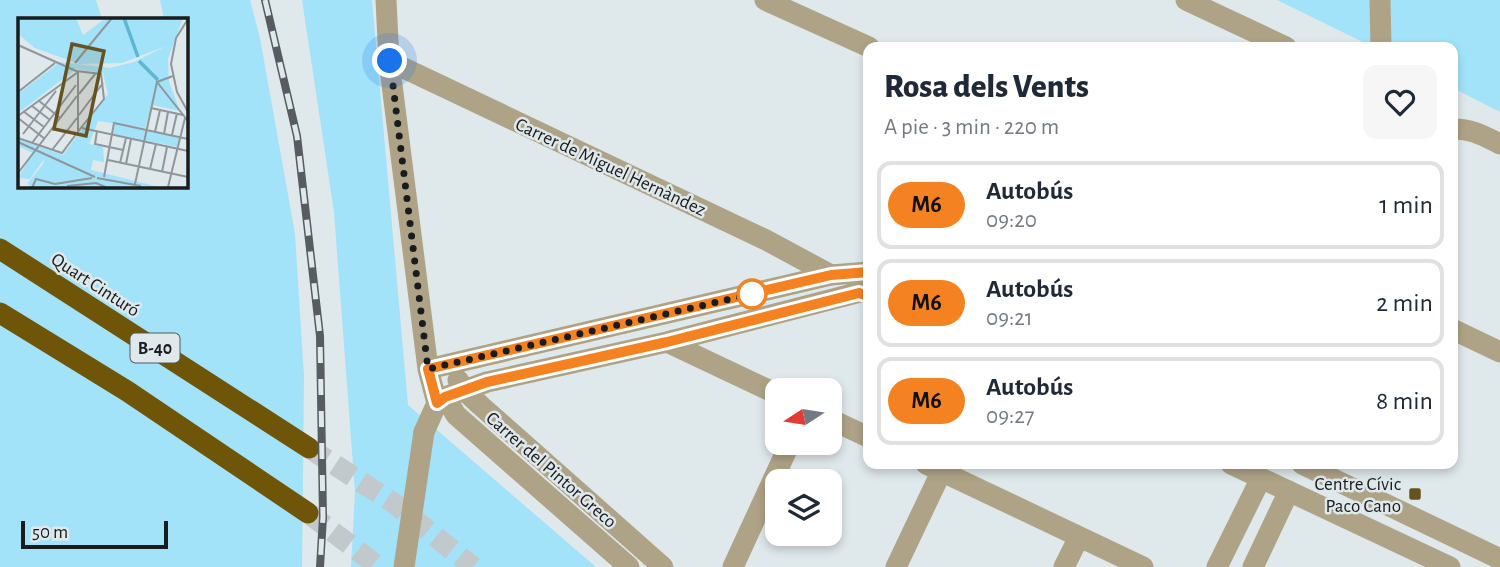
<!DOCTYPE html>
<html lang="es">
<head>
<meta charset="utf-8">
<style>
  :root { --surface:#fff; --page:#f6f6f7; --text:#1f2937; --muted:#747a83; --line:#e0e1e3 }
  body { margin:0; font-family:"Alegreya Sans",sans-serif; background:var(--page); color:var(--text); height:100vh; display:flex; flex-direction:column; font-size:26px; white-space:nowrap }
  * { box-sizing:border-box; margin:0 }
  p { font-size:23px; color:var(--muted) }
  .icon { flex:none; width:38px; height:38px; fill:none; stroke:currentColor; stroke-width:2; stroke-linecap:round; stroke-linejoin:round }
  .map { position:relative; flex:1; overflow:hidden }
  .side { position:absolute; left:863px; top:42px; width:595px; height:427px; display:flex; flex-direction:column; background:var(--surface); border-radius:14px; box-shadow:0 4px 10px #0003 }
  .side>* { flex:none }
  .badge { padding:0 14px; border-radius:23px; font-size:24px; line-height:46px }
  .needle { width:46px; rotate:258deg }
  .fabs { position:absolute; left:765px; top:378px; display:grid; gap:14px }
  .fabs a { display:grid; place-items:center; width:77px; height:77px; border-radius:14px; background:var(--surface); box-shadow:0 4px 10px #0003; font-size:35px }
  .scale { position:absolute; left:21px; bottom:18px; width:147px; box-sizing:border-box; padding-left:7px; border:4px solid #191c1d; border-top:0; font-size:19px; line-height:24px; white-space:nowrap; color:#191c1d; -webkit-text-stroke:5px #dfe8eb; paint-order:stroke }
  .you { position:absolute; width:35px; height:35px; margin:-18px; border:5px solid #fff; border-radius:50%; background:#1a73e8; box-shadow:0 0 0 10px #1a73e833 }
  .map>.badge { position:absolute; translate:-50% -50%; box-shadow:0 0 0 4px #fff }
  .round { display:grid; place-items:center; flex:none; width:74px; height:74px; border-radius:14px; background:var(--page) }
  .overview { display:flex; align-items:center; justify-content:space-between; height:119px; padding:0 21px }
  h1 { font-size:33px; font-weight:800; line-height:52px }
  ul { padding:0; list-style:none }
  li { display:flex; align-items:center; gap:21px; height:88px; margin:0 14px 10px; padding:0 7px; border:4px solid var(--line); border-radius:14px }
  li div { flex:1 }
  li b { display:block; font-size:26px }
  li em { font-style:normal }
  li .badge { min-width:77px; font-weight:700; text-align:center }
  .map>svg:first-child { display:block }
  .green { fill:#a2e3fa }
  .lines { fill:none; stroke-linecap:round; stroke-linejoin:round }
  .highway-tunnel { stroke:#c1c9cc; stroke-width:21; stroke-dasharray:21 10; stroke-linecap:butt }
  .minor { stroke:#afa387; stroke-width:21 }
  .highway { stroke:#6f5508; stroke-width:21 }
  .rail-casing { stroke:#575c5e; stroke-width:8 }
  .rail { stroke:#dfe8eb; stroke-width:5; stroke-dasharray:16; stroke-linecap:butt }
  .minor-bridge { stroke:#afa387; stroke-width:21 }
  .line-casing { stroke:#fff; stroke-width:16 }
  .line { stroke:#f58220; stroke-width:10 }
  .walk { stroke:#191c1d; stroke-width:7; stroke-dasharray:0 12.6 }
  .stop-dot { fill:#fff; stroke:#f58220; stroke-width:3.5 }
  .poi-dot { fill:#675322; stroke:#dfe8eb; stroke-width:2.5 }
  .labels { text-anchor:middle; stroke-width:5; stroke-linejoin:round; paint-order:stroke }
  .shield { fill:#dfe8eb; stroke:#54595b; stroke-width:2 }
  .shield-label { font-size:18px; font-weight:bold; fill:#191c1d }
  .street-label { font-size:19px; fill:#191c1d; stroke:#dfe8eb }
  .poi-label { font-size:19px; fill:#191c1d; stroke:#dfe8eb; text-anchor:end }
  .inset-river { fill:none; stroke:#60b5d1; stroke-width:3.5 }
  .inset-road { fill:none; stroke:#909699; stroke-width:2 }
  .view { fill:#675322; fill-opacity:0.15; stroke:#675322; stroke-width:3.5 }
  .inset-edge { fill:none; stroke:#191c1d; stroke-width:3.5 }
</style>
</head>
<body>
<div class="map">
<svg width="1500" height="567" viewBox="0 0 1500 567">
  <rect width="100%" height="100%" fill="#dfe8eb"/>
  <path class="green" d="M0 0H96L102 19H19V186H186V19H164L160 0H250L260 38 295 234 304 376 302 567H0Z
    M302 0H372L408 405 596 567H351L355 492 334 212Z
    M1277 0H1500V112L1453 88 1452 47H1373Z"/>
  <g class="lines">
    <path class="highway-tunnel" d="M309 448 395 504 473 567
      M308 513 379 567"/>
    <path class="minor" d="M386 0 389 61 426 353 428 369 437 403 424 432
      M765 0 869 47
      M1186 0 1286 47
      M1380 0 1381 47
      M389 61 766 240 831 275
      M1452 129C1470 128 1484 136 1500 144
      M1452 329 1500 352
      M667 342 777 394
      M428 369 831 275 868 272
      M458 380 465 391 480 405 663 567
      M445 397 456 415 629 567
      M437 403 445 397 487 382 667 342 868 290
      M830 419 868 437
      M926 464 1143 567
      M1231 464 1450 567
      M1302 464 1500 559
      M733 567 790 443
      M896 567 945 464
      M1064 567 1079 537
      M1217 567 1261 478
      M1253 567 1289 491"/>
    <path class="highway" d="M0 249 309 448
      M0 313 127 391 308 513"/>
    <defs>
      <path id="rail" d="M265 0 297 136 320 336 323 517 320 567"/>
    </defs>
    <use href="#rail" class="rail-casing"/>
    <use href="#rail" class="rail"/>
    <path class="minor-bridge" d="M404 567 424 432"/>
  </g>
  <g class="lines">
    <defs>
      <path id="line" d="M868 272 831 275 428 369 437 403 445 397 487 382 667 342 859 293 868 296"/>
    </defs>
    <use href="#line" class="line-casing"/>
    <use href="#line" class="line"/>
    <path class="walk" d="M390 61 428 369 752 294"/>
  </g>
  <circle class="stop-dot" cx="752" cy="294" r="14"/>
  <rect class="poi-dot" x="1408" y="487" width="14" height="14" rx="3.5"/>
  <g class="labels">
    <rect class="shield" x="130.5" y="333.5" width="49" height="29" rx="5"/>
    <g class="shield-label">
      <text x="155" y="354">B-40</text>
    </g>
    <g class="street-label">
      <text transform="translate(611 166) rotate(25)" y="7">Carrer de Miguel Hernàndez</text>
      <text transform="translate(96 284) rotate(33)" y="7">Quart Cinturó</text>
      <text transform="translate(552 469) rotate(41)" y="7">Carrer del Pintor Greco</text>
    </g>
    <g class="poi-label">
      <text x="1401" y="490">Centre Cívic<tspan x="1401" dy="22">Paco Cano</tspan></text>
    </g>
  </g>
  <g transform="translate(18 18)">
    <rect width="170" height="170" fill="#dfe8eb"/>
    <path d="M0 0H58L65 17 88 0H165L150 41 151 64 162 93 134 87 127 110 80 103 71 126 85 129 86 144 75 142 73 152 145 170H12L10 165 25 146 26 141 12 161 0 160 15 135 0 128V121L45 137 90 76 85 55 58 51 0 95V76L42 44 92 50 116 44 148 28 104 45 61 46 17 30 0 16ZM97 106 162 120 160 129 95 116Z" fill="#a2e3fa"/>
    <path class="inset-river" d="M106 0 120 39M121 43 140 62"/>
    <path class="inset-road" d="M170 1 158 20 153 46 159 74 170 94M0 27 58 53 83 56 86 81 62 111M57 45 94 0M60 54V113M155 58 139 64 170 103M0 74 37 45M61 76 78 55M20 82 42 100M14 88 32 102M133 90 165 97M5 93 26 109M61 97 85 65M0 98 60 54M0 100 27 121M64 110 170 133M79 113 77 126 105 132M137 114 142 92M5 116 38 73M146 116 150 94M154 117 159 95M0 120 44 135 62 111M0 124 77 159M14 125 58 67M34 132 59 100M90 142 170 159M102 145 108 120M108 146 113 121M132 151 138 126M144 154 149 129M0 155 59 78M86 159 96 105 170 121M79 160 123 168M37 166 74 160M117 166 139 64M49 168 78 165 90 170M150 169 167 100M14 170 18 161 37 166"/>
    <path class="view" d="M54 26 86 33 68 118 36 111Z"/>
    <rect width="170" height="170" class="inset-edge"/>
  </g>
</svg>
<div class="fabs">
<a><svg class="needle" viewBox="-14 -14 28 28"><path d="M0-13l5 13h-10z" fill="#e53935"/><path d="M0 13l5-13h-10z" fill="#747a83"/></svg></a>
<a><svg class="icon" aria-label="layers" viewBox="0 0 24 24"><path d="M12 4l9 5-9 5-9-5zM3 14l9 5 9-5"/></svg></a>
</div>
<div class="scale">50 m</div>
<div class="you" style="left:390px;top:61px"></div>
<section class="side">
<div class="overview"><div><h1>Rosa dels Vents</h1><p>A pie · 3 min · 220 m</p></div><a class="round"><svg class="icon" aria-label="heart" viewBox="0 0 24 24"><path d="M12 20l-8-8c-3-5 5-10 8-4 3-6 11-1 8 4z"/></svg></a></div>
<ul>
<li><span class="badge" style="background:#f58220;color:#111">M6</span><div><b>Autobús</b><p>09:20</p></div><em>1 min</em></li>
<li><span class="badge" style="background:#f58220;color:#111">M6</span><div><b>Autobús</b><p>09:21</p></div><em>2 min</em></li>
<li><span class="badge" style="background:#f58220;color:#111">M6</span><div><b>Autobús</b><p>09:27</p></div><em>8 min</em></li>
</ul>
</section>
</div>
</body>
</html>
